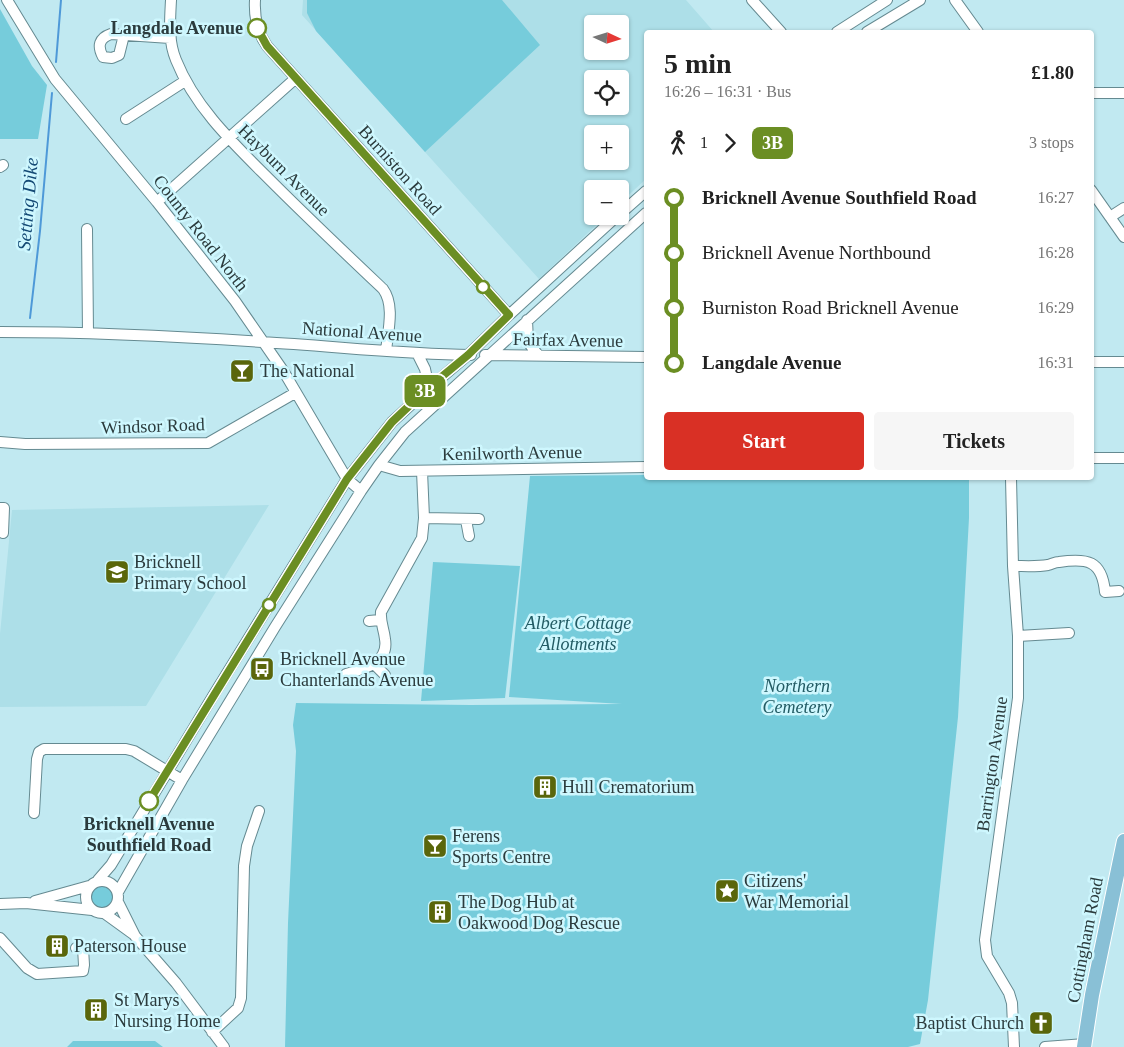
<!DOCTYPE html>
<html lang="en">
<head>
<meta charset="utf-8">
<style>
  :root { --surface:#fff; --page:#f6f6f6; --text:#222; --muted:#767676; --accent:#d93025 }
  body { margin:0; font-family:"Times New Roman",serif; background:var(--page); color:var(--text); height:100vh; display:flex; flex-direction:column; font-size:19px; white-space:nowrap }
  * { box-sizing:border-box; margin:0 }
  p { font-size:16px; color:var(--muted) }
  .icon { flex:none; width:28px; height:28px; fill:none; stroke:currentColor; stroke-width:2; stroke-linecap:round; stroke-linejoin:round }
  .map { position:relative; flex:1; overflow:hidden }
  .side { position:absolute; left:644px; top:30px; width:450px; height:450px; display:flex; flex-direction:column; background:var(--surface); border-radius:5px; box-shadow:0 1px 4px #0004 }
  .side>* { flex:none }
  .badge { padding:0 10px; border-radius:8px; font-size:18px; line-height:32px }
  .needle { width:32px; rotate:94deg }
  .buttons { position:absolute; left:584px; top:15px; display:grid; gap:10px }
  .buttons a { display:grid; place-items:center; width:45px; height:45px; border-radius:5px; background:var(--surface); box-shadow:0 1px 4px #0004; font-size:25px }
  .map>.badge { position:absolute; translate:-50% -50%; box-shadow:0 0 0 2px #fff }
  .legs { display:flex; align-items:center; gap:8px; height:55px; padding:0 20px; font-size:16px }
  .legs p { margin-inline-start:auto }
  .head { display:flex; align-items:center; justify-content:space-between; height:85px; padding:0 20px }
  h1 { font-size:28px; font-weight:700; line-height:38px }
  .primary-button { display:flex; gap:10px; margin-top:auto; padding:10px 20px }
  .primary-button a { flex:1; height:58px; border-radius:5px; background:var(--accent); color:#fff; font-size:20px; font-weight:700; line-height:58px; text-align:center }
  .primary-button a+a { background:var(--page); color:var(--text) }
  ul { padding:0 20px; list-style:none }
  li { display:flex; align-items:center; gap:18px; height:55px; font-size:19px }
  li i { display:grid; place-items:center; width:8px; height:100%; margin:0 6px; background:currentColor }
  li i::after { content:''; width:12px; height:12px; margin:-6px; border:4px solid; border-radius:50%; background:var(--surface) }
  li p { margin-inline-start:auto }
  li:first-child i { background:linear-gradient(#0000 50%,currentColor 0) }
  li:last-child i { background:linear-gradient(currentColor 50%,#0000 0) }
  .map>svg:first-child { display:block }
  .built { fill:#addfe8; fill-rule:evenodd }
  .green { fill:#76ccdb }
  .lines { fill:none; stroke-linecap:round; stroke-linejoin:round }
  .stream { stroke:#4e99d8; stroke-width:2 }
  .minor-casing { stroke:#658a91; stroke-width:12 }
  .major-casing { stroke:#fff; stroke-width:16 }
  .minor { stroke:#fff; stroke-width:10 }
  .major { stroke:#89c0d6; stroke-width:14 }
  .line-1-casing { stroke:#fff; stroke-width:11 }
  .line-1 { stroke:#6b8e23; stroke-width:8 }
  .stop-1-dot { fill:#fff; stroke:#6b8e23; stroke-width:2.5 }
  .labels { text-anchor:middle; stroke-width:5; stroke-linejoin:round; paint-order:stroke }
  .stop-label { font-size:18px; font-weight:bold; fill:#2b3b3d; stroke:#cef7fe; text-anchor:end }
  .street-label { font-size:18px; fill:#2b3b3d; stroke:#cef7fe }
  .poi-label { font-size:18px; fill:#2b3b3d; stroke:#cef7fe; text-anchor:start }
  .park-label { font-size:18px; font-style:italic; fill:#225b64; stroke:#cef7fe }
  .water-label { font-size:19px; font-style:italic; fill:#144a75; stroke:#cef7fe }
</style>
</head>
<body>
<div class="map">
<svg width="1124" height="1047" viewBox="0 0 1124 1047">
  <rect width="100%" height="100%" fill="#c1e9f1"/>
  <path class="built" d="M303 0H686L714 32H646V179L620 203V189H592V216H606L539 279 302 15ZM592 24H620V51H592ZM592 79H620V106H592ZM592 134H620V161H592Z
    M269 505 146 706 0 707V634L12 510Z"/>
  <path class="green" d="M307 0H502L540 45 425 152 316 31 307 13Z
    M0 9 32 66 47 85 38 139H0Z
    M646 475V478H969V518L958 717 928 1000 920 1044 908 1047H285L288 923 296 751 293 725 296 703 470 705 622 704 509 697 530 476Z
    M433 562 520 566 505 698 421 701Z
    M89 896a12 12 0 1 1 24 0a12 12 0 1 1-24 0Z
    M73 1041H155L163 1047H67Z"/>
  <g class="lines">
    <path class="stream" d="M56 62 61 0
      M30 318 40 231 52 93"/>
    <defs>
      <path id="minor" d="M7 0 55 79 157 202 235 301 284 372 347 479 361 491
        M171 0C170 20 168 41 176 60 195 108 235 145 271 181 308 218 345 253 383 289 395 305 388 331 386 351
        M255 0C254 17 257 32 267 46L509 315
        M752 0 781 32
        M955 0 978 32
        M837 32 887 0
        M867 32 920 0
        M124 35 119 55 112 58 103 57C97 46 99 38 111 34L170 38
        M1091 93H1124
        M126 119 185 81
        M0 167 3 165
        M1091 190 1124 237
        M157 202 296 78
        M620 214 646 191
        M1110 217 1124 208
        M87 229 88 333
        M527 320 528 342 538 355
        M0 332C87 332 175 336 262 342 332 346 401 354 471 355
        M417 353 425 369 429 388
        M485 355 646 357
        M1091 362H1124
        M0 442 25 444 208 443 295 393
        M1091 458H1124
        M379 465 400 471 646 467
        M1011 478 1013 566 1018 636V698L985 940 987 956 1009 993 1012 1003 1014 1047
        M0 508H4L3 533
        M424 518 479 519
        M466 520 469 536
        M1013 566C1024 566 1037 567 1048 565 1052 564 1055 562 1059 562 1087 558 1102 560 1105 592L1119 591
        M369 621 380 620
        M1018 636 1069 633
        M375 665 385 675
        M346 674C365 669 389 663 385 639 384 629 380 622 381 612L422 538 424 518 422 471
        M34 813 37 759 39 752 44 749H126L134 751 182 780
        M98 880 111 865 216 691 347 479 392 422 429 388 468 355 509 315 617 216
        M86 897a16 16 0 1 1 32 0a16 16 0 1 1-32 0Z
        M118 892 182 780 275 627 361 491 379 465 405 432 646 213
        M35 901 89 886
        M118 902 135 936 176 983 224 1047
        M0 904 26 903 92 910
        M104 913 133 934
        M0 938 27 968 37 974 83 971 84 965 83 948H76
        M212 1032 238 1008 241 998 244 866 247 846 259 811
        M1045 1047 1085 1044"/>
      <path id="major" d="M1084 1047 1092 995 1124 841"/>
    </defs>
    <use href="#minor" class="minor-casing"/>
    <use href="#major" class="major-casing"/>
    <use href="#minor" class="minor"/>
    <use href="#major" class="major"/>
  </g>
  <g class="lines">
    <defs>
      <path id="line-1" d="M149 801 347 479 392 422 428 388 468 355 509 315 267 46 257 28"/>
    </defs>
    <use href="#line-1" class="line-1-casing"/>
    <use href="#line-1" class="line-1"/>
  </g>
  <defs>
    <symbol id="bar-square" viewBox="-11 -11 22 22"><rect x="-9" y="-9" width="18" height="18" rx="4" fill="#5a660b" stroke="#cef7fe"/><path d="M-6-5H6L.8 .8V4.5H3.5V6h-7V4.5H-.8V.8Z" fill="#fff"/></symbol>
    <symbol id="school-square" viewBox="-11 -11 22 22"><rect x="-9" y="-9" width="18" height="18" rx="4" fill="#5a660b" stroke="#cef7fe"/><path d="M0-5L7-2L0 1L-7-2ZM-4 1L0 2.5L4 1V4Q0 6-4 4Z" fill="#fff"/></symbol>
    <symbol id="bus-square" viewBox="-11 -11 22 22"><rect x="-9" y="-9" width="18" height="18" rx="4" fill="#5a660b" stroke="#cef7fe"/><path d="M-5-6H5V4H4V6H2V4H-2V6H-4V4H-5ZM-3.5-4V0h7V-4ZM-3.5 1.2v1.5H-2V1.2ZM2 1.2v1.5H3.5V1.2Z" fill="#fff"/></symbol>
    <symbol id="building-square" viewBox="-11 -11 22 22"><rect x="-9" y="-9" width="18" height="18" rx="4" fill="#5a660b" stroke="#cef7fe"/><path d="M-4-6H4V6H1V3H-1V6H-4ZM-2.5-4.3h1.7v1.8h-1.7ZM.8-4.3h1.7v1.8H.8ZM-2.5-1h1.7V.8h-1.7ZM.8-1h1.7V.8H.8Z" fill="#fff"/></symbol>
    <symbol id="sight-square" viewBox="-11 -11 22 22"><rect x="-9" y="-9" width="18" height="18" rx="4" fill="#5a660b" stroke="#cef7fe"/><path d="M0-6L1.8-2.2L6-1.7L2.9 1.2L3.7 5.4L0 3.3L-3.7 5.4L-2.9 1.2L-6-1.7L-1.8-2.2Z" fill="#fff"/></symbol>
    <symbol id="church-square" viewBox="-11 -11 22 22"><rect x="-9" y="-9" width="18" height="18" rx="4" fill="#5a660b" stroke="#cef7fe"/><path d="M-1.2-6h2.4v3.5h3.3v2.4h-3.3V6h-2.4V-.1h-3.3v-2.4h3.3Z" fill="#fff"/></symbol>
  </defs>
  <g fill-rule="evenodd">
    <use href="#bar-square" x="228" y="357" width="28" height="28"/>
    <use href="#school-square" x="103" y="558" width="28" height="28"/>
    <use href="#bus-square" x="248" y="655" width="28" height="28"/>
    <use href="#building-square" x="531" y="773" width="28" height="28"/>
    <use href="#bar-square" x="421" y="832" width="28" height="28"/>
    <use href="#sight-square" x="713" y="877" width="28" height="28"/>
    <use href="#building-square" x="426" y="898" width="28" height="28"/>
    <use href="#building-square" x="43" y="932" width="28" height="28"/>
    <use href="#building-square" x="82" y="996" width="28" height="28"/>
    <use href="#church-square" x="1027" y="1009" width="28" height="28"/>
  </g>
  <g class="stop-1-dot">
    <circle cx="257" cy="28" r="9"/>
    <circle cx="483" cy="287" r="6"/>
    <circle cx="269" cy="605" r="6"/>
    <circle cx="149" cy="801" r="9"/>
  </g>
  <g class="labels">
    <g class="stop-label">
      <text x="243" y="34">Langdale Avenue</text>
      <text x="149" y="830" text-anchor="middle">Bricknell Avenue<tspan x="149" dy="21">Southfield Road</tspan></text>
    </g>
    <g class="street-label">
      <text transform="translate(284 170) rotate(45)" y="6">Hayburn Avenue</text>
      <text transform="translate(400 170) rotate(48)" y="6">Burniston Road</text>
      <text transform="translate(201 233) rotate(52)" y="6">County Road North</text>
      <text transform="translate(362 332) rotate(4)" y="6">National Avenue</text>
      <text transform="translate(568 340) rotate(1)" y="6">Fairfax Avenue</text>
      <text transform="translate(153 426) rotate(-2)" y="6">Windsor Road</text>
      <text transform="translate(512 453) rotate(-1)" y="6">Kenilworth Avenue</text>
      <text transform="translate(992 764) rotate(-82)" y="6">Barrington Avenue</text>
      <text transform="translate(1085 940) rotate(-79)" y="6">Cottingham Road</text>
    </g>
    <g class="poi-label">
      <text x="260" y="377">The National</text>
      <text x="134" y="568">Bricknell<tspan x="134" dy="21">Primary School</tspan></text>
      <text x="280" y="665">Bricknell Avenue<tspan x="280" dy="21">Chanterlands Avenue</tspan></text>
      <text x="562" y="793">Hull Crematorium</text>
      <text x="452" y="842">Ferens<tspan x="452" dy="21">Sports Centre</tspan></text>
      <text x="744" y="887">Citizens'<tspan x="744" dy="21">War Memorial</tspan></text>
      <text x="458" y="908">The Dog Hub at<tspan x="458" dy="21">Oakwood Dog Rescue</tspan></text>
      <text x="74" y="952">Paterson House</text>
      <text x="114" y="1006">St Marys<tspan x="114" dy="21">Nursing Home</tspan></text>
      <text x="1024" y="1029" text-anchor="end">Baptist Church</text>
    </g>
    <g class="park-label">
      <text x="578" y="629">Albert Cottage<tspan x="578" dy="21">Allotments</tspan></text>
      <text x="797" y="692">Northern<tspan x="797" dy="21">Cemetery</tspan></text>
    </g>
    <g class="water-label">
      <text transform="translate(27 204) rotate(-85)" y="7">Setting Dike</text>
    </g>
  </g>
</svg>
<div class="buttons">
<a><svg class="needle" viewBox="-14 -14 28 28"><path d="M0-13l5 13h-10z" fill="#e53935"/><path d="M0 13l5-13h-10z" fill="#767676"/></svg></a>
<a><svg class="icon" aria-label="locate" viewBox="0 0 24 24"><circle cx="12" cy="12" r="6"/><path d="M12 2v4M12 18v4M2 12h4M18 12h4"/></svg></a>
<a>+</a>
<a>−</a>
</div>
<b class="badge" style="left:425px;top:391px;background:#6b8e23;color:#fff">3B</b>
<section class="side">
<div class="head"><div><h1>5 min</h1><p>16:26 – 16:31 · Bus</p></div><b>£1.80</b></div>
<div class="legs"><svg class="icon" aria-label="walk" viewBox="0 0 24 24"><circle cx="13" cy="4" r="2"/><path d="M13 8l-2 6 4 7M11 14l-3 7M7 12l3-4h3l4 4"/></svg>1<svg class="icon" aria-label="forward" viewBox="0 0 24 24"><path d="M9 5l7 7-7 7"/></svg><b class="badge" style="background:#6b8e23;color:#fff">3B</b><p>3 stops</p></div>
<ul>
<li><i style="color:#6b8e23"></i><b>Bricknell Avenue Southfield Road</b><p>16:27</p></li>
<li><i style="color:#6b8e23"></i><span>Bricknell Avenue Northbound</span><p>16:28</p></li>
<li><i style="color:#6b8e23"></i><span>Burniston Road Bricknell Avenue</span><p>16:29</p></li>
<li><i style="color:#6b8e23"></i><b>Langdale Avenue</b><p>16:31</p></li>
</ul>
<div class="primary-button"><a>Start</a><a>Tickets</a></div>
</section>
</div>
</body>
</html>
